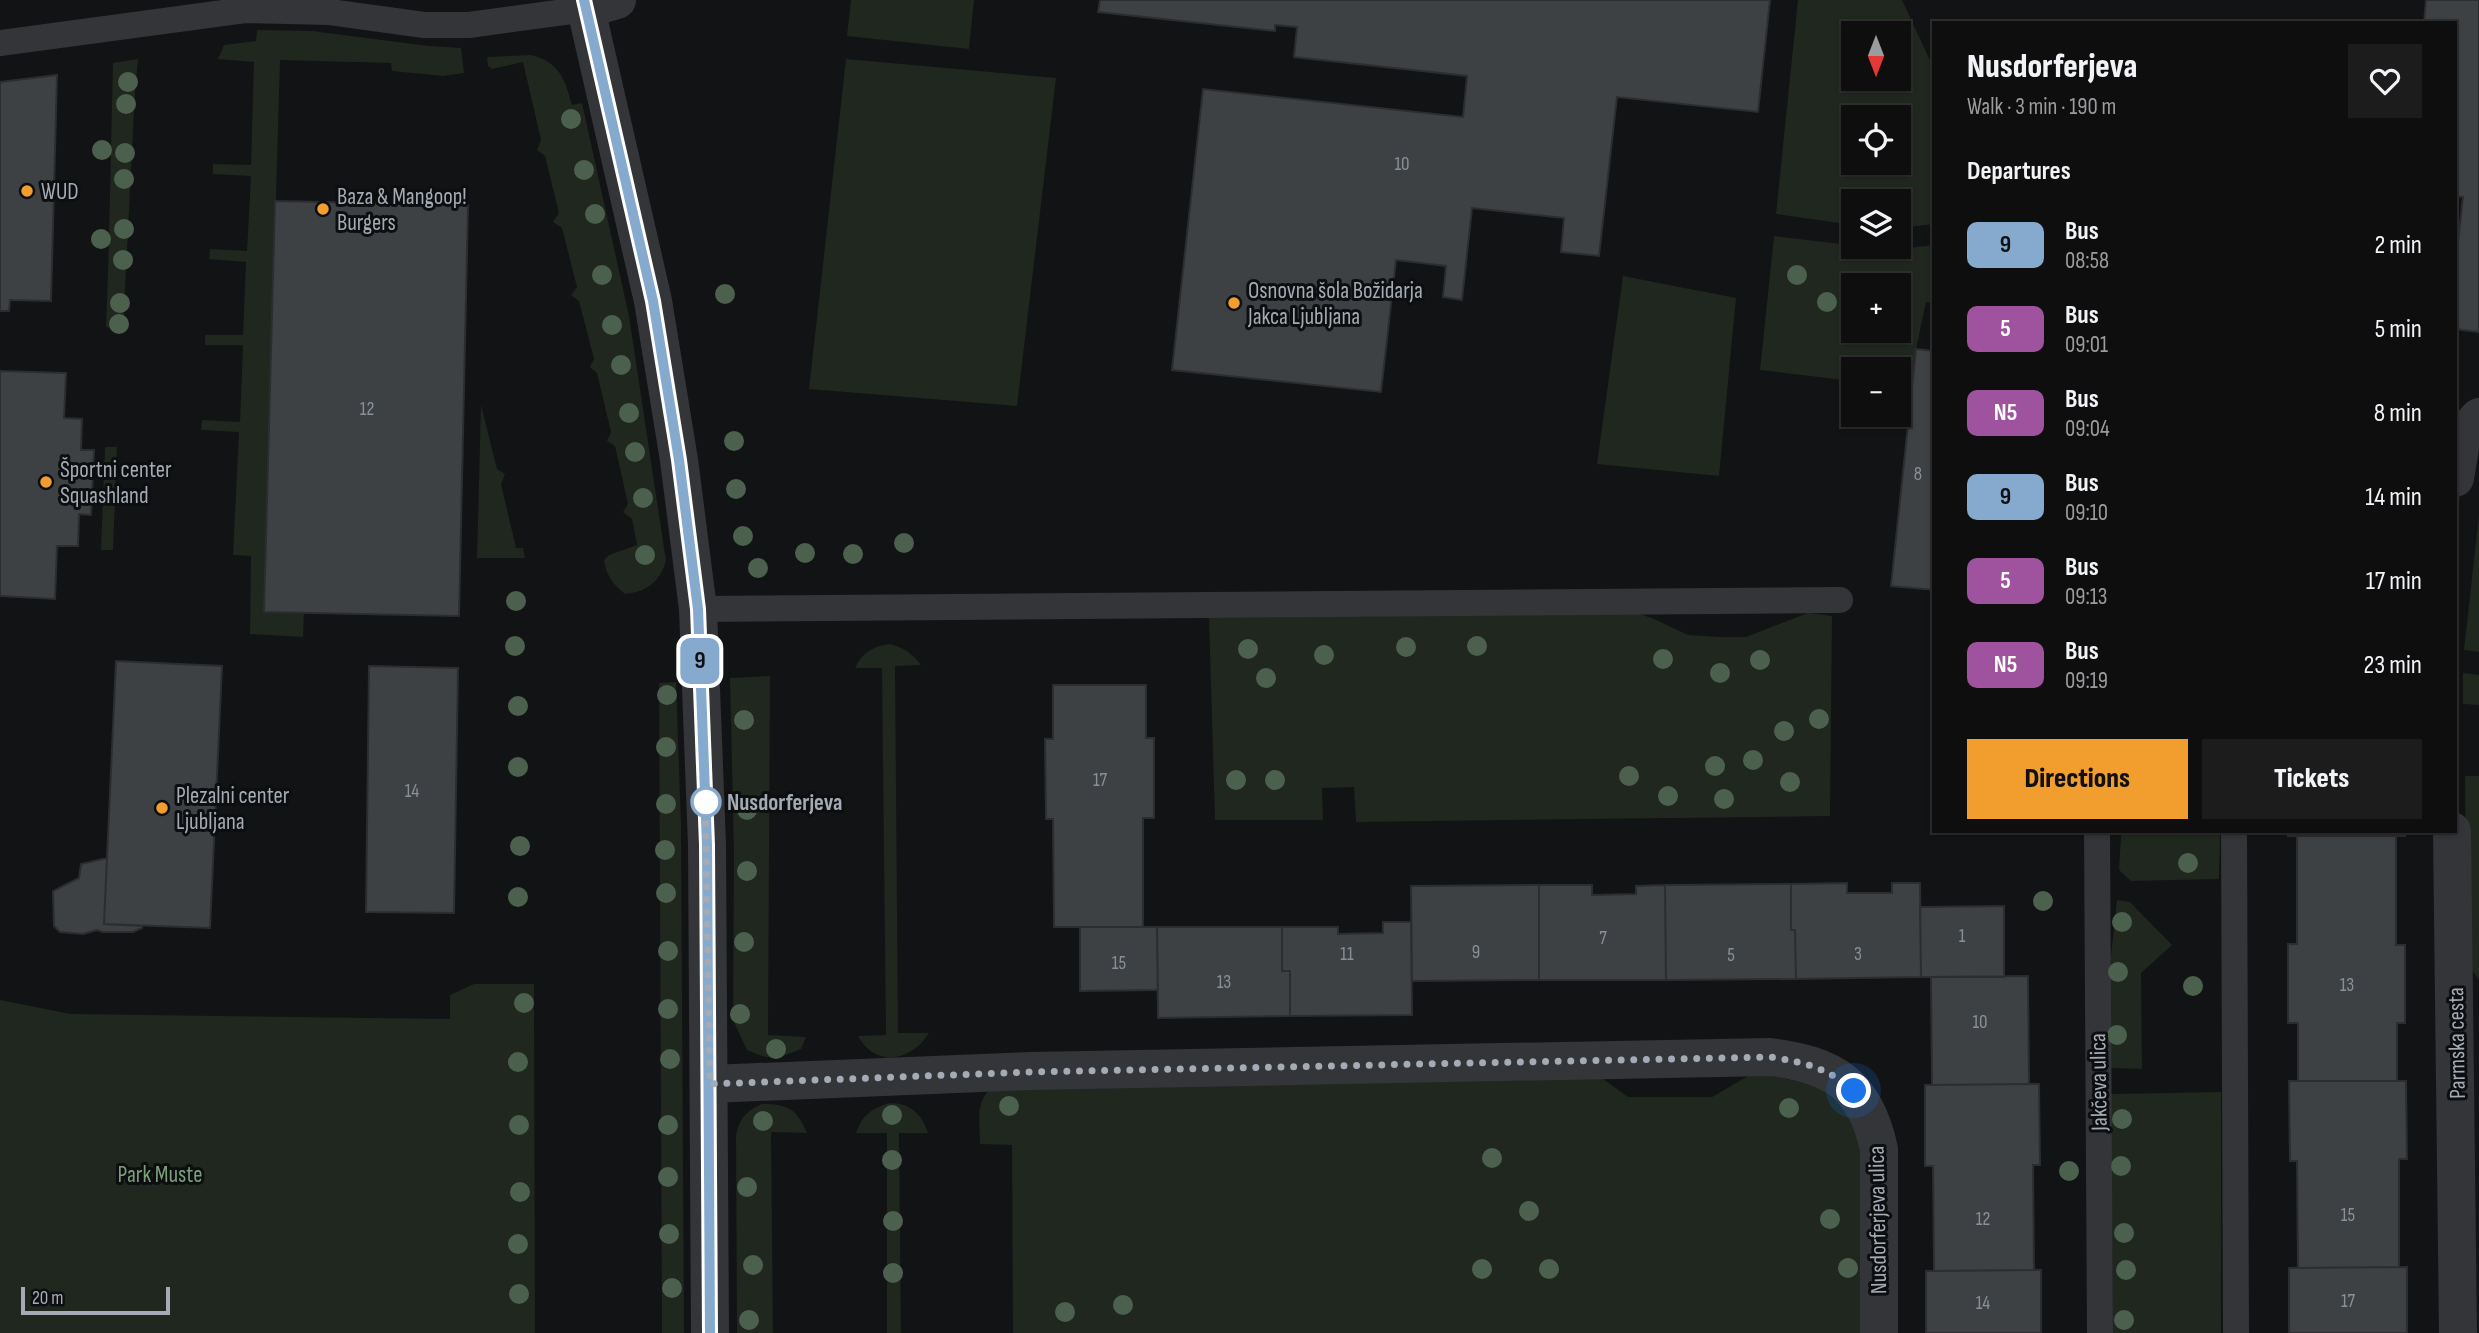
<!DOCTYPE html>
<html lang="en">
<head>
<meta charset="utf-8">
<style>
  :root { --surface:#0e0e0f; --page:#1c1c1d; --text:#f1f3f6; --muted:#9b9c9e; --line:#2e2e2f; --accent:#f19e2e }
  body { margin:0; font-family:"Sofia Sans Condensed",sans-serif; background:var(--page); color:var(--text); height:100vh; display:flex; flex-direction:column; font-size:26px; white-space:nowrap }
  * { box-sizing:border-box; margin:0 }
  p { font-size:23px; color:var(--muted) }
  .icon { flex:none; width:38px; height:38px; fill:none; stroke:currentColor; stroke-width:2; stroke-linecap:round; stroke-linejoin:round }
  .map { position:relative; flex:1; overflow:hidden }
  .drawer { position:absolute; left:1932px; top:21px; width:525px; height:812px; display:flex; flex-direction:column; background:var(--surface); border-radius:0px; box-shadow:0 2px 5px #0004,0 0 0 2px var(--line) }
  .drawer>* { flex:none }
  .badge { padding:0 14px; border-radius:10px; font-size:24px; line-height:46px }
  .needle { width:46px; rotate:180deg }
  .controls { position:absolute; left:1841px; top:21px; display:grid; gap:14px }
  .controls a { display:grid; place-items:center; width:70px; height:70px; border-radius:0px; background:var(--surface); box-shadow:0 2px 5px #0004,0 0 0 2px var(--line); font-size:35px }
  .scale { position:absolute; left:21px; bottom:18px; width:149px; box-sizing:border-box; padding-left:7px; border:4px solid #a4abb5; border-top:0; font-size:19px; line-height:24px; white-space:nowrap; color:#a4abb5; -webkit-text-stroke:5px #0d0e0f; paint-order:stroke }
  .you { position:absolute; width:35px; height:35px; margin:-18px; border:5px solid #fff; border-radius:50%; background:#1a73e8; box-shadow:0 0 0 10px #1a73e833 }
  .map>.badge { position:absolute; translate:-50% -50%; box-shadow:0 0 0 4px #fff }
  h2 { padding:0 35px; font-size:26px; line-height:63px }
  .round { display:grid; place-items:center; flex:none; width:74px; height:74px; border-radius:0px; background:var(--page) }
  .overview { display:flex; align-items:center; justify-content:space-between; height:119px; padding:0 35px }
  h1 { font-size:33px; font-weight:800; line-height:52px }
  .cta { display:flex; gap:14px; margin-top:auto; padding:14px 35px }
  .cta a { flex:1; height:80px; border-radius:0px; background:var(--accent); color:#111; font-size:28px; font-weight:800; line-height:80px; text-align:center }
  .cta a+a { background:var(--page); color:var(--text) }
  ul { padding:0; list-style:none }
  li { display:flex; align-items:center; gap:21px; height:84px; padding:0 35px }
  li div { flex:1 }
  li b { display:block; font-size:26px }
  li em { font-style:normal }
  li .badge { min-width:77px; font-weight:700; text-align:center }
  .map>svg:first-child { display:block }
  .green { fill:#1f271f; fill-rule:evenodd }
  .building { fill:#3e4144; stroke:#2c2d30; stroke-width:2 }
  .lines { fill:none; stroke-linecap:round; stroke-linejoin:round }
  .service { stroke:#333539; stroke-width:26 }
  .minor { stroke:#333539; stroke-width:38 }
  .tertiary { stroke:#333539; stroke-width:38 }
  .tree { fill:#4c614d }
  .line-casing { stroke:#fff; stroke-width:16 }
  .line { stroke:#86aacd; stroke-width:10 }
  .walk { stroke:#a4abb5; stroke-width:7; stroke-dasharray:0 12.6 }
  .poi-dot { fill:#f19e2e; stroke:#0d0e0f; stroke-width:2.5 }
  .stop-dot { fill:#fff; stroke:#86aacd; stroke-width:3.5 }
  .labels { text-anchor:middle; stroke-width:6; stroke-linejoin:round; paint-order:stroke }
  .number-label { font-size:19px; fill:#8a9099 }
  .poi-label { font-size:23px; fill:#a4abb5; stroke:#0d0e0f; text-anchor:start }
  .stop-label { font-size:23px; font-weight:bold; fill:#a4abb5; stroke:#0d0e0f; text-anchor:start }
  .street-label { font-size:23px; fill:#a4abb5; stroke:#0d0e0f }
  .park-label { font-size:23px; fill:#7ca07b; stroke:#0d0e0f }
</style>
</head>
<body>
<div class="map">
<svg width="2479" height="1333" viewBox="0 0 2479 1333">
  <rect width="100%" height="100%" fill="#121314"/>
  <path class="green" d="M851 0H974L969 49 847 36Z
    M1798 0H1902L1934 69V224L1899 228V201H1853V225L1776 214ZM1853 33H1899V79H1853ZM1853 117H1899V163H1853Z
    M257 30 312 31 429 46 461 48 464 73 443 76 392 71 391 63 280 60 264 611 304 613 303 637 250 634 251 556 233 555 239 432 201 430 202 420 240 422 243 345H205V335H243L246 262 209 259 210 249 247 251 251 176 213 174V164L251 165 254 62 218 59 224 45 256 41Z
    M530 55C559 61 565 79 572 105L582 103 629 316 666 561C660 582 646 592 625 594 614 585 606 576 604 560L609 555 637 545 632 519 623 512 628 504 615 446 607 441 611 432 597 373 590 367 594 359 579 301 571 295 577 287 562 228 553 222 559 213 545 156 537 150 541 140 523 62 492 69 488 66 487 57Z
    M138 59 135 92 123 329 106 327 109 242H91V236L109 235 111 154 93 153V148H111L113 63Z
    M846 59 1056 78 1017 406 809 389Z
    M1774 236 1891 250 1934 245V303L1926 302 1916 349 1911 387 1899 386V369H1853V381L1760 370ZM1853 285H1899V331H1853Z
    M1623 276 1736 298 1719 476 1597 464Z
    M481 405 497 469 505 474 501 484 516 548H523L525 558H477Z
    M105 447H117L113 550H101Z
    M2479 515V652L2464 650Z
    M1636 613 1652 618 1688 635 1720 637H1746L1808 613 1832 616 1830 816 1356 822 1354 787 1322 788 1323 820H1215L1209 618Z
    M890 644C904 648 912 653 921 665L895 666 898 1033H929C911 1062 875 1068 858 1036L886 1035 882 668H855C862 652 874 646 890 644Z
    M2463 673 2479 675V705L2463 704Z
    M770 676 768 1035 806 1037 801 1049C777 1059 772 1061 747 1050L733 1020 734 853 730 678Z
    M676 682 681 824 684 1333H662L659 683Z
    M2465 776H2479V980L2471 969 2467 947Z
    M2121 835H2220L2219 879 2131 881 2119 870Z
    M2117 900 2130 902 2172 945 2141 973 2142 1069 2110 1068V965Z
    M474 984H534L535 1333H0V1000L71 1014 450 1019V995Z
    M1755 1072 1817 1086 1843 1106 1860 1134 1866 1333H1013L1012 1145 980 1144C980 1122 974 1102 993 1086L1599 1076 1628 1097H1712Z
    M2221 1092V1333H2113L2111 1094Z
    M890 1103C910 1103 922 1114 928 1133H899L901 1333H887V1133H856C861 1116 873 1107 890 1103Z
    M762 1104C788 1104 797 1109 807 1133L771 1132 773 1333H737L736 1136C739 1119 746 1111 762 1104Z"/>
  <path class="building" d="M1100 0H1770L1758 112 1617 97 1599 256 1561 252 1564 218 1472 208 1462 300 1443 297 1446 266 1396 260 1381 392 1172 370 1203 89 1463 117 1467 76 1294 57 1297 27 1275 25V31L1098 12Z
    M2426 0H2479V332L2455 329V268L2463 197 2455 196V23H2424Z
    M57 75 51 301 10 300 9 311H0V82Z
    M275 201 468 205 459 616 264 612Z
    M1916 349 1934 351V590L1891 586Z
    M0 371 66 373 64 418 82 419 81 450H94L91 515 79 514 78 546H57L55 599 0 596Z
    M116 661 222 666 210 928 104 924Z
    M369 666 458 668 454 913 366 912Z
    M1053 685H1146V738H1154V818H1143V927H1054L1053 819H1046L1045 739H1053Z
    M2288 831H2405V836H2288Z
    M2297 836H2396V945H2405V1023H2397V1081H2298V1023H2288V944H2297Z
    M107 858 104 924 142 926V928L133 932H103L97 930 83 934 60 932 54 926 53 891 79 878 81 864Z
    M1847 883V893H1892V883H1920L1921 977 1796 979 1795 930H1791V884Z
    M1791 884V930H1795L1796 979 1666 980 1665 885Z
    M1539 885H1592V895L1636 894V886L1665 885 1666 980H1539Z
    M1539 885V980L1412 981 1411 886Z
    M2004 906V977H1921L1920 907Z
    M1383 922H1411L1412 1015 1290 1016V971H1282V927H1338V934L1383 933Z
    M1080 927H1157L1158 990 1080 991Z
    M1157 927H1282V971H1290V1016L1158 1018Z
    M2028 976 2029 1084 1932 1085 1931 977Z
    M2289 1081H2406L2407 1159H2399V1267L2298 1268 2297 1161H2290Z
    M2039 1084 2040 1165H2033L2034 1270 1934 1271 1933 1166H1925V1085Z
    M2407 1267V1333H2289V1268Z
    M2041 1270V1333H1926V1271Z"/>
  <g class="lines">
    <path class="service" d="M0 43 245 10 330 12 424 25H469L586 9
      M698 609 1840 600
      M2097 831 2100 1333
      M2234 831 2236 1333"/>
    <path class="minor" d="M586 9 617 0
      M2455 478 2462 436 2479 417
      M2452 831 2458 1333
      M710 1084 1031 1071 1770 1057C1833 1065 1865 1084 1879 1149V1333"/>
    <path class="tertiary" d="M584 0 653 301 679 460 698 609 707 845 710 1333"/>
  </g>
  <g class="tree">
    <circle cx="128" cy="82" r="10"/>
    <circle cx="126" cy="104" r="10"/>
    <circle cx="571" cy="119" r="10"/>
    <circle cx="102" cy="150" r="10"/>
    <circle cx="125" cy="153" r="10"/>
    <circle cx="584" cy="170" r="10"/>
    <circle cx="124" cy="179" r="10"/>
    <circle cx="595" cy="214" r="10"/>
    <circle cx="124" cy="229" r="10"/>
    <circle cx="101" cy="239" r="10"/>
    <circle cx="123" cy="260" r="10"/>
    <circle cx="602" cy="275" r="10"/>
    <circle cx="1797" cy="275" r="10"/>
    <circle cx="725" cy="294" r="10"/>
    <circle cx="1827" cy="302" r="10"/>
    <circle cx="120" cy="303" r="10"/>
    <circle cx="119" cy="324" r="10"/>
    <circle cx="612" cy="325" r="10"/>
    <circle cx="621" cy="365" r="10"/>
    <circle cx="629" cy="413" r="10"/>
    <circle cx="734" cy="441" r="10"/>
    <circle cx="635" cy="452" r="10"/>
    <circle cx="736" cy="489" r="10"/>
    <circle cx="643" cy="498" r="10"/>
    <circle cx="743" cy="536" r="10"/>
    <circle cx="904" cy="543" r="10"/>
    <circle cx="805" cy="553" r="10"/>
    <circle cx="853" cy="554" r="10"/>
    <circle cx="645" cy="555" r="10"/>
    <circle cx="758" cy="568" r="10"/>
    <circle cx="516" cy="601" r="10"/>
    <circle cx="515" cy="646" r="10"/>
    <circle cx="1477" cy="646" r="10"/>
    <circle cx="1406" cy="647" r="10"/>
    <circle cx="1248" cy="649" r="10"/>
    <circle cx="1324" cy="655" r="10"/>
    <circle cx="1663" cy="659" r="10"/>
    <circle cx="1760" cy="660" r="10"/>
    <circle cx="1720" cy="673" r="10"/>
    <circle cx="1266" cy="678" r="10"/>
    <circle cx="667" cy="695" r="10"/>
    <circle cx="518" cy="706" r="10"/>
    <circle cx="1819" cy="719" r="10"/>
    <circle cx="744" cy="720" r="10"/>
    <circle cx="1784" cy="731" r="10"/>
    <circle cx="666" cy="747" r="10"/>
    <circle cx="1753" cy="760" r="10"/>
    <circle cx="1715" cy="766" r="10"/>
    <circle cx="518" cy="767" r="10"/>
    <circle cx="1629" cy="776" r="10"/>
    <circle cx="1236" cy="780" r="10"/>
    <circle cx="1275" cy="780" r="10"/>
    <circle cx="1790" cy="782" r="10"/>
    <circle cx="1668" cy="796" r="10"/>
    <circle cx="1724" cy="799" r="10"/>
    <circle cx="666" cy="804" r="10"/>
    <circle cx="747" cy="810" r="10"/>
    <circle cx="520" cy="846" r="10"/>
    <circle cx="665" cy="850" r="10"/>
    <circle cx="2188" cy="863" r="10"/>
    <circle cx="747" cy="871" r="10"/>
    <circle cx="666" cy="893" r="10"/>
    <circle cx="518" cy="897" r="10"/>
    <circle cx="2043" cy="901" r="10"/>
    <circle cx="2122" cy="922" r="10"/>
    <circle cx="744" cy="942" r="10"/>
    <circle cx="668" cy="951" r="10"/>
    <circle cx="2118" cy="972" r="10"/>
    <circle cx="2193" cy="986" r="10"/>
    <circle cx="524" cy="1003" r="10"/>
    <circle cx="668" cy="1009" r="10"/>
    <circle cx="740" cy="1014" r="10"/>
    <circle cx="2117" cy="1035" r="10"/>
    <circle cx="776" cy="1049" r="10"/>
    <circle cx="670" cy="1059" r="10"/>
    <circle cx="518" cy="1062" r="10"/>
    <circle cx="1009" cy="1106" r="10"/>
    <circle cx="1789" cy="1108" r="10"/>
    <circle cx="892" cy="1115" r="10"/>
    <circle cx="2122" cy="1119" r="10"/>
    <circle cx="763" cy="1121" r="10"/>
    <circle cx="519" cy="1125" r="10"/>
    <circle cx="668" cy="1125" r="10"/>
    <circle cx="1492" cy="1158" r="10"/>
    <circle cx="892" cy="1160" r="10"/>
    <circle cx="2121" cy="1166" r="10"/>
    <circle cx="2069" cy="1171" r="10"/>
    <circle cx="668" cy="1177" r="10"/>
    <circle cx="747" cy="1187" r="10"/>
    <circle cx="520" cy="1192" r="10"/>
    <circle cx="1529" cy="1211" r="10"/>
    <circle cx="1830" cy="1219" r="10"/>
    <circle cx="893" cy="1221" r="10"/>
    <circle cx="2124" cy="1233" r="10"/>
    <circle cx="669" cy="1234" r="10"/>
    <circle cx="518" cy="1244" r="10"/>
    <circle cx="753" cy="1265" r="10"/>
    <circle cx="1848" cy="1268" r="10"/>
    <circle cx="1482" cy="1269" r="10"/>
    <circle cx="1549" cy="1269" r="10"/>
    <circle cx="2126" cy="1270" r="10"/>
    <circle cx="893" cy="1273" r="10"/>
    <circle cx="672" cy="1288" r="10"/>
    <circle cx="519" cy="1294" r="10"/>
    <circle cx="1123" cy="1305" r="10"/>
    <circle cx="1065" cy="1312" r="10"/>
    <circle cx="749" cy="1320" r="10"/>
    <circle cx="2124" cy="1320" r="10"/>
  </g>
  <g class="lines">
    <defs>
      <path id="line" d="M584 0 653 301 679 460 698 609 707 845 710 1333"/>
    </defs>
    <use href="#line" class="line-casing"/>
    <use href="#line" class="line"/>
    <path class="walk" d="M706 802 705 794 710 1084 1031 1072 1770 1057C1803 1062 1829 1068 1854 1091"/>
  </g>
  <g class="poi-dot">
    <circle cx="27" cy="191" r="7"/>
    <circle cx="323" cy="209" r="7"/>
    <circle cx="1234" cy="303" r="7"/>
    <circle cx="46" cy="482" r="7"/>
    <circle cx="162" cy="808" r="7"/>
  </g>
  <circle class="stop-dot" cx="706" cy="802" r="14"/>
  <g class="labels">
    <g class="number-label">
      <text x="1402" y="170">10</text>
      <text x="367" y="415">12</text>
      <text x="1918" y="480">8</text>
      <text x="1100" y="786">17</text>
      <text x="412" y="797">14</text>
      <text x="1962" y="942">1</text>
      <text x="1603" y="944">7</text>
      <text x="1476" y="958">9</text>
      <text x="1347" y="960">11</text>
      <text x="1858" y="960">3</text>
      <text x="1731" y="961">5</text>
      <text x="1119" y="969">15</text>
      <text x="1224" y="988">13</text>
      <text x="2347" y="991">13</text>
      <text x="1980" y="1028">10</text>
      <text x="2348" y="1221">15</text>
      <text x="1983" y="1225">12</text>
      <text x="2348" y="1307">17</text>
      <text x="1983" y="1309">14</text>
    </g>
    <g class="poi-label">
      <text x="41" y="199">WUD</text>
      <text x="337" y="204">Baza &amp; Mangoop!<tspan x="337" dy="26">Burgers</tspan></text>
      <text x="1248" y="298">Osnovna šola Božidarja<tspan x="1248" dy="26">Jakca Ljubljana</tspan></text>
      <text x="60" y="477">Športni center<tspan x="60" dy="26">Squashland</tspan></text>
      <text x="176" y="803">Plezalni center<tspan x="176" dy="26">Ljubljana</tspan></text>
    </g>
    <g class="stop-label">
      <text x="727" y="810">Nusdorferjeva</text>
    </g>
    <g class="street-label">
      <text transform="translate(2456 1043) rotate(-91)" y="8">Parmska cesta</text>
      <text transform="translate(2098 1082) rotate(-91)" y="8">Jakčeva ulica</text>
      <text transform="translate(1877 1220) rotate(-91)" y="8">Nusdorferjeva ulica</text>
    </g>
    <g class="park-label">
      <text x="160" y="1182">Park Muste</text>
    </g>
  </g>
</svg>
<div class="controls">
<a><svg class="needle" viewBox="-14 -14 28 28"><path d="M0-13l5 13h-10z" fill="#e53935"/><path d="M0 13l5-13h-10z" fill="#9b9c9e"/></svg></a>
<a><svg class="icon" aria-label="locate" viewBox="0 0 24 24"><circle cx="12" cy="12" r="6"/><path d="M12 2v4M12 18v4M2 12h4M18 12h4"/></svg></a>
<a><svg class="icon" aria-label="layers" viewBox="0 0 24 24"><path d="M12 4l9 5-9 5-9-5zM3 14l9 5 9-5"/></svg></a>
<a>+</a>
<a>−</a>
</div>
<div class="scale">20 m</div>
<div class="you" style="left:1854px;top:1091px"></div>
<b class="badge" style="left:700px;top:661px;background:#86aacd;color:#111">9</b>
<section class="drawer">
<div class="overview"><div><h1>Nusdorferjeva</h1><p>Walk · 3 min · 190 m</p></div><a class="round"><svg class="icon" aria-label="heart" viewBox="0 0 24 24"><path d="M12 20l-8-8c-3-5 5-10 8-4 3-6 11-1 8 4z"/></svg></a></div>
<h2>Departures</h2>
<ul>
<li><span class="badge" style="background:#86aacd;color:#111">9</span><div><b>Bus</b><p>08:58</p></div><em>2 min</em></li>
<li><span class="badge" style="background:#9f539e;color:#fff">5</span><div><b>Bus</b><p>09:01</p></div><em>5 min</em></li>
<li><span class="badge" style="background:#9f539e;color:#fff">N5</span><div><b>Bus</b><p>09:04</p></div><em>8 min</em></li>
<li><span class="badge" style="background:#86aacd;color:#111">9</span><div><b>Bus</b><p>09:10</p></div><em>14 min</em></li>
<li><span class="badge" style="background:#9f539e;color:#fff">5</span><div><b>Bus</b><p>09:13</p></div><em>17 min</em></li>
<li><span class="badge" style="background:#9f539e;color:#fff">N5</span><div><b>Bus</b><p>09:19</p></div><em>23 min</em></li>
</ul>
<div class="cta"><a>Directions</a><a>Tickets</a></div>
</section>
</div>
</body>
</html>
